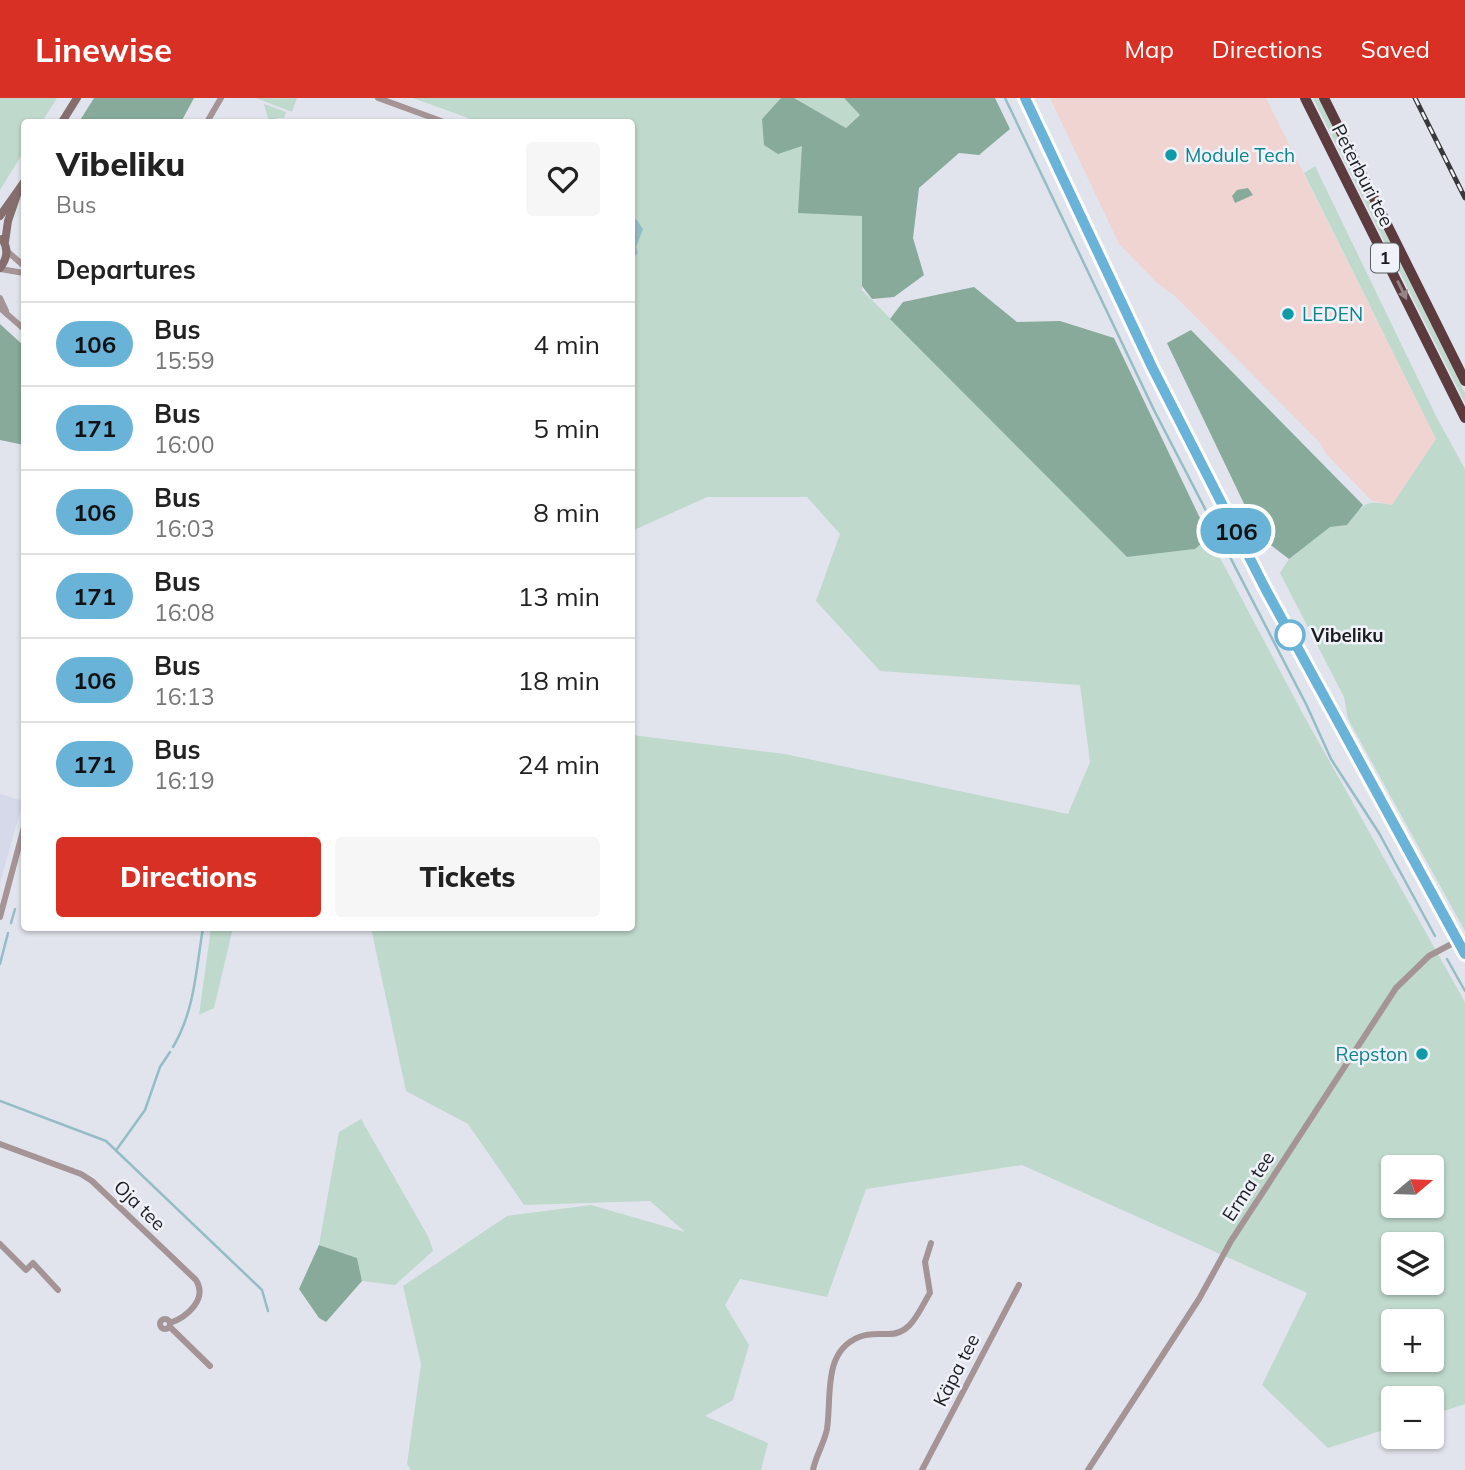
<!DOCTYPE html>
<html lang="en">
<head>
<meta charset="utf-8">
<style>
  :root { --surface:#fff; --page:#f6f6f6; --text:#222; --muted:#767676; --line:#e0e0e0; --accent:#d93025 }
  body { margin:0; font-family:Mulish,sans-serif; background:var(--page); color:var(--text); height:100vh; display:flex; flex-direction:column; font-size:26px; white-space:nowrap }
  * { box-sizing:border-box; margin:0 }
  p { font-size:23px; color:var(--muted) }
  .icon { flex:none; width:38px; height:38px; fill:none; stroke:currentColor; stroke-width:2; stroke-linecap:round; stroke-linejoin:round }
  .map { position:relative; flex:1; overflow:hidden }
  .drawer { position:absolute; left:21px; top:21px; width:614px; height:812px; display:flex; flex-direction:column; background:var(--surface); border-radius:7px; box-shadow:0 2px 5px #0004 }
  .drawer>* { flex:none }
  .badge { padding:0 14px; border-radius:23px; font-size:24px; line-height:46px }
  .needle { width:46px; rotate:71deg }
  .fabs { position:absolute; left:1381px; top:1057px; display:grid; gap:14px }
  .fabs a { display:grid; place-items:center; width:63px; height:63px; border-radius:7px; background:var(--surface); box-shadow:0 2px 5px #0004; font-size:35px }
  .map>.badge { position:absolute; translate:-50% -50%; box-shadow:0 0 0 4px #fff }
  h2 { padding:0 35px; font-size:26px; line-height:63px }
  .round { display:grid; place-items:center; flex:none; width:74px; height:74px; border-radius:7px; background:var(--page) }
  .summary { display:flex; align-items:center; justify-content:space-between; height:119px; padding:0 35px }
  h1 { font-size:33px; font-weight:800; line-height:52px }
  .button { display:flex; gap:14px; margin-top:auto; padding:14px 35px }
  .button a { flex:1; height:80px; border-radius:7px; background:var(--accent); color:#fff; font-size:28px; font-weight:800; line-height:80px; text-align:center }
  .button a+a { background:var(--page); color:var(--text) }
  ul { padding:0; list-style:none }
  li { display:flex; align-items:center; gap:21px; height:84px; padding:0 35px; border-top:2px solid var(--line) }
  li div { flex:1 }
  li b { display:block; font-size:26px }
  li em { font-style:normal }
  li .badge { min-width:77px; font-weight:700; text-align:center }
  header { display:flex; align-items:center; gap:42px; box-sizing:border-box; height:98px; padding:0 35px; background:var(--accent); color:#fff }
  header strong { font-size:33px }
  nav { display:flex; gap:38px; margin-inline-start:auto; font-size:24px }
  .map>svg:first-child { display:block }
  .built { fill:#d6d9e9 }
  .industrial { fill:#efd4d1 }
  .green { fill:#bfd9cc; fill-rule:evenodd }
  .forest { fill:#87aa9a }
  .water { fill:#94bdc5 }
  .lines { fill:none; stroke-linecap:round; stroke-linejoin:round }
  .stream { stroke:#94bdc5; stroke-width:2.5 }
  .street { stroke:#a59495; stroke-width:6 }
  .secondary { stroke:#866e6f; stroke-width:8 }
  .highway { stroke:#5b3b3d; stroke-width:10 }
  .rail-casing { stroke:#37393c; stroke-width:5 }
  .rail { stroke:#f0f2fa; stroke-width:2.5; stroke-dasharray:8; stroke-linecap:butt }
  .oneway { fill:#978489 }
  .line-casing { stroke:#fff; stroke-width:16 }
  .line { stroke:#69b3d9; stroke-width:10 }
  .culture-dot { fill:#0f9aa8; stroke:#f0f2fa; stroke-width:2.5 }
  .stop-dot { fill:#fff; stroke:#69b3d9; stroke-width:3.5 }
  .labels { text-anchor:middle; stroke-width:5; stroke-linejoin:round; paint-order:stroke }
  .shield { fill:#f0f2fa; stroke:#5a5c60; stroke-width:2 }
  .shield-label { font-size:18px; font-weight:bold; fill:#1a1b1e }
  .culture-label { font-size:19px; fill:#0d838f; stroke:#f0f2fa; text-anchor:start }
  .street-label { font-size:19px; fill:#1a1b1e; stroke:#f0f2fa }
  .stop-label { font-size:19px; font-weight:bold; fill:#1a1b1e; stroke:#f0f2fa; text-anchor:start }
</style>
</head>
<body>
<header>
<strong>Linewise</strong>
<nav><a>Map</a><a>Directions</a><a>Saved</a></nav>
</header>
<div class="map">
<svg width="1465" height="1372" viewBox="0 0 1465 1372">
  <rect width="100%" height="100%" fill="#e2e4ed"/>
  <path class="built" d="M0 696 23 703 0 785Z"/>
  <path class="industrial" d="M1050 0H1266L1436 341 1392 407 1372 403 1326 356 1320 345 1176 199 1156 184 1119 146Z"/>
  <path class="green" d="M0 0H57L42 24H24V53L0 92Z
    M256 0C271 0 285 1 297 0L292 14Z
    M413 0H781L762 21 802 47 862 118V192L1127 459 1195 451 1209 439 1304 618 1465 904V1306L1432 1317V1300H1393V1329L1328 1350 1262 1287 1307 1195 1022 1067 866 1091 827 1199 740 1181 725 1207 749 1247 733 1302 705 1318 768 1345 761 1372H411L407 1366 421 1266 403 1188 507 1118 591 1107 685 1134 650 1103 524 1107 468 1026 406 993 371 830H632V637L785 656 1068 716 1090 664 1080 587 880 573 816 503 840 436 807 399H707L632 433V24H479ZM1393 1069H1432V1108H1393ZM1393 1146H1432V1185H1393ZM1393 1223H1432V1262H1393Z
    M794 0H844L860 17 846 30Z
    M1313 0H1318L1465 295V305Z
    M264 6 286 14 284 20H277L273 24H269Z
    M1315 68 1437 320 1465 371V833L1348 621 1344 599 1280 475 1289 461 1330 428 1347 427C1365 406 1363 401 1392 407L1436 341 1304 75Z
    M211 830H233L214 910 199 917Z
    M361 1021 429 1140 433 1153 395 1187 362 1183 357 1160 319 1147 339 1034Z"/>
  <path class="forest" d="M94 0H194L181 24H79Z
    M781 0H794L846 30 860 17 844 0H995L1010 31 979 57 959 55 919 90 913 140 924 177 894 199 872 201 862 188V118L798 115 802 48 778 56 764 47 762 21Z
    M1248 90 1253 97 1235 105 1232 98 1237 92Z
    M974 189 1017 224 1060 223 1114 240 1209 439 1195 451 1127 459 890 221 903 204Z
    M0 226 24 248V347L0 342Z
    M1191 232 1363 407 1347 427 1330 429 1289 461 1260 439 1167 245Z
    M319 1147 357 1160 362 1183 326 1224 319 1220 299 1191Z"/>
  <path class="water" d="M632 120 637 122 643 131 636 149 638 155 632 161Z"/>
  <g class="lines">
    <path class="stream" d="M1005 0 1154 312 1307 608 1331 661 1379 735 1435 838
      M11 825 15 811
      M1447 861 1465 893
      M0 866 8 835
      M173 949C195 912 196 871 203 830
      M0 1003 106 1043 262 1192 268 1213
      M117 1051 145 1012 160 969 170 954"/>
    <path class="street" d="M378 0 444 24
      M207 24 221 0
      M7 153 24 168
      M0 171 24 175
      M0 200 6 213
      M0 210 24 231
      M0 819 24 729
      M0 1046 81 1076 92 1083 196 1182C208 1201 187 1219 170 1225
      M0 1146 26 1172 33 1165 58 1192
      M160 1226a5 5 0 1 1 10 0a5 5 0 1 1-10 0Z
      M170 1229 210 1268
      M813 1372C816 1357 824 1346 827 1331 832 1299 822 1254 859 1239 868 1235 876 1236 886 1236 911 1238 918 1214 930 1195L925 1164 931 1145
      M922 1372 1019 1187
      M1088 1372 1199 1201 1231 1143 1396 890 1429 858 1457 843"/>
    <path class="secondary" d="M1025 0 1152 269 1273 505 1465 856
      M62 24 77 0
      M0 118 24 84
      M5 144 8 123 18 94
      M0 170C7 161 9 151 2 141"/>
    <path class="highway" d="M1305 0 1465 320
      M1324 0 1465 283"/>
    <defs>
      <path id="rail" d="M1415 0 1465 100"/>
    </defs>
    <use href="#rail" class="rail-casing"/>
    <use href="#rail" class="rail"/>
  </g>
  <defs><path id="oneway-solid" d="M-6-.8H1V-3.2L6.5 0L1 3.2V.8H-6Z" transform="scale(1.75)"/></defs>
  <use class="oneway" href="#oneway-solid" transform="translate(1402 192) rotate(64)"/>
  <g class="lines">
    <defs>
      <path id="line" d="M1025 0 1152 269 1266 492 1465 856"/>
    </defs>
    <use href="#line" class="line-casing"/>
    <use href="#line" class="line"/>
  </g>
  <g class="culture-dot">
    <circle cx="1171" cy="57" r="7"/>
    <circle cx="1288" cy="216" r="7"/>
    <circle cx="1422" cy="956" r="7"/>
  </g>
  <circle class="stop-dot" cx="1290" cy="537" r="14"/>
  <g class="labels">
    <rect class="shield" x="1371" y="145.5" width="28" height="29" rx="5"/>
    <g class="shield-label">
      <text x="1385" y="166">1</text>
    </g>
    <g class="culture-label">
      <text x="1185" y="64">Module Tech</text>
      <text x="1302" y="223">LEDEN</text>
      <text x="1408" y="963" text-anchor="end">Repston</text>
    </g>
    <g class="street-label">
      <text transform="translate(1363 77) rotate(63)" y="7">Peterburi tee</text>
      <text transform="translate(1248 1088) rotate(-57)" y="7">Erma tee</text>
      <text transform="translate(140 1107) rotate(44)" y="7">Oja tee</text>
      <text transform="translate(956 1272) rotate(-63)" y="7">Käpa tee</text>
    </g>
    <g class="stop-label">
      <text x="1311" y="544">Vibeliku</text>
    </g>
  </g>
</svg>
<div class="fabs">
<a><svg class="needle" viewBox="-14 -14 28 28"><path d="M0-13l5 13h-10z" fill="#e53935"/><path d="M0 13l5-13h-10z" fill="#767676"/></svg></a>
<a><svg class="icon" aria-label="layers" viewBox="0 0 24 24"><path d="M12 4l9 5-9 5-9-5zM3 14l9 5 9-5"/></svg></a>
<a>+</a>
<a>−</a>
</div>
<b class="badge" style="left:1236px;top:433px;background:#69b3d9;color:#111">106</b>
<section class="drawer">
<div class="summary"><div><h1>Vibeliku</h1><p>Bus</p></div><a class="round"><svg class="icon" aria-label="heart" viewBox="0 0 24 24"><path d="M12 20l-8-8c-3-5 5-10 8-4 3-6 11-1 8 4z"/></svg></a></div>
<h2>Departures</h2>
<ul>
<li><span class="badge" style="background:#69b3d9;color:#111">106</span><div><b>Bus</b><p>15:59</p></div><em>4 min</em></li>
<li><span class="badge" style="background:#69b3d9;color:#111">171</span><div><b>Bus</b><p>16:00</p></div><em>5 min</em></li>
<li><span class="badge" style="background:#69b3d9;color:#111">106</span><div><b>Bus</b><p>16:03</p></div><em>8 min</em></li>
<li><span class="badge" style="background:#69b3d9;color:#111">171</span><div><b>Bus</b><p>16:08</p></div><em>13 min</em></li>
<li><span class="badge" style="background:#69b3d9;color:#111">106</span><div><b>Bus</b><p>16:13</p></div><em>18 min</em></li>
<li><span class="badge" style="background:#69b3d9;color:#111">171</span><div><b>Bus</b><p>16:19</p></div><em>24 min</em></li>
</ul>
<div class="button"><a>Directions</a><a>Tickets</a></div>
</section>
</div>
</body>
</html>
